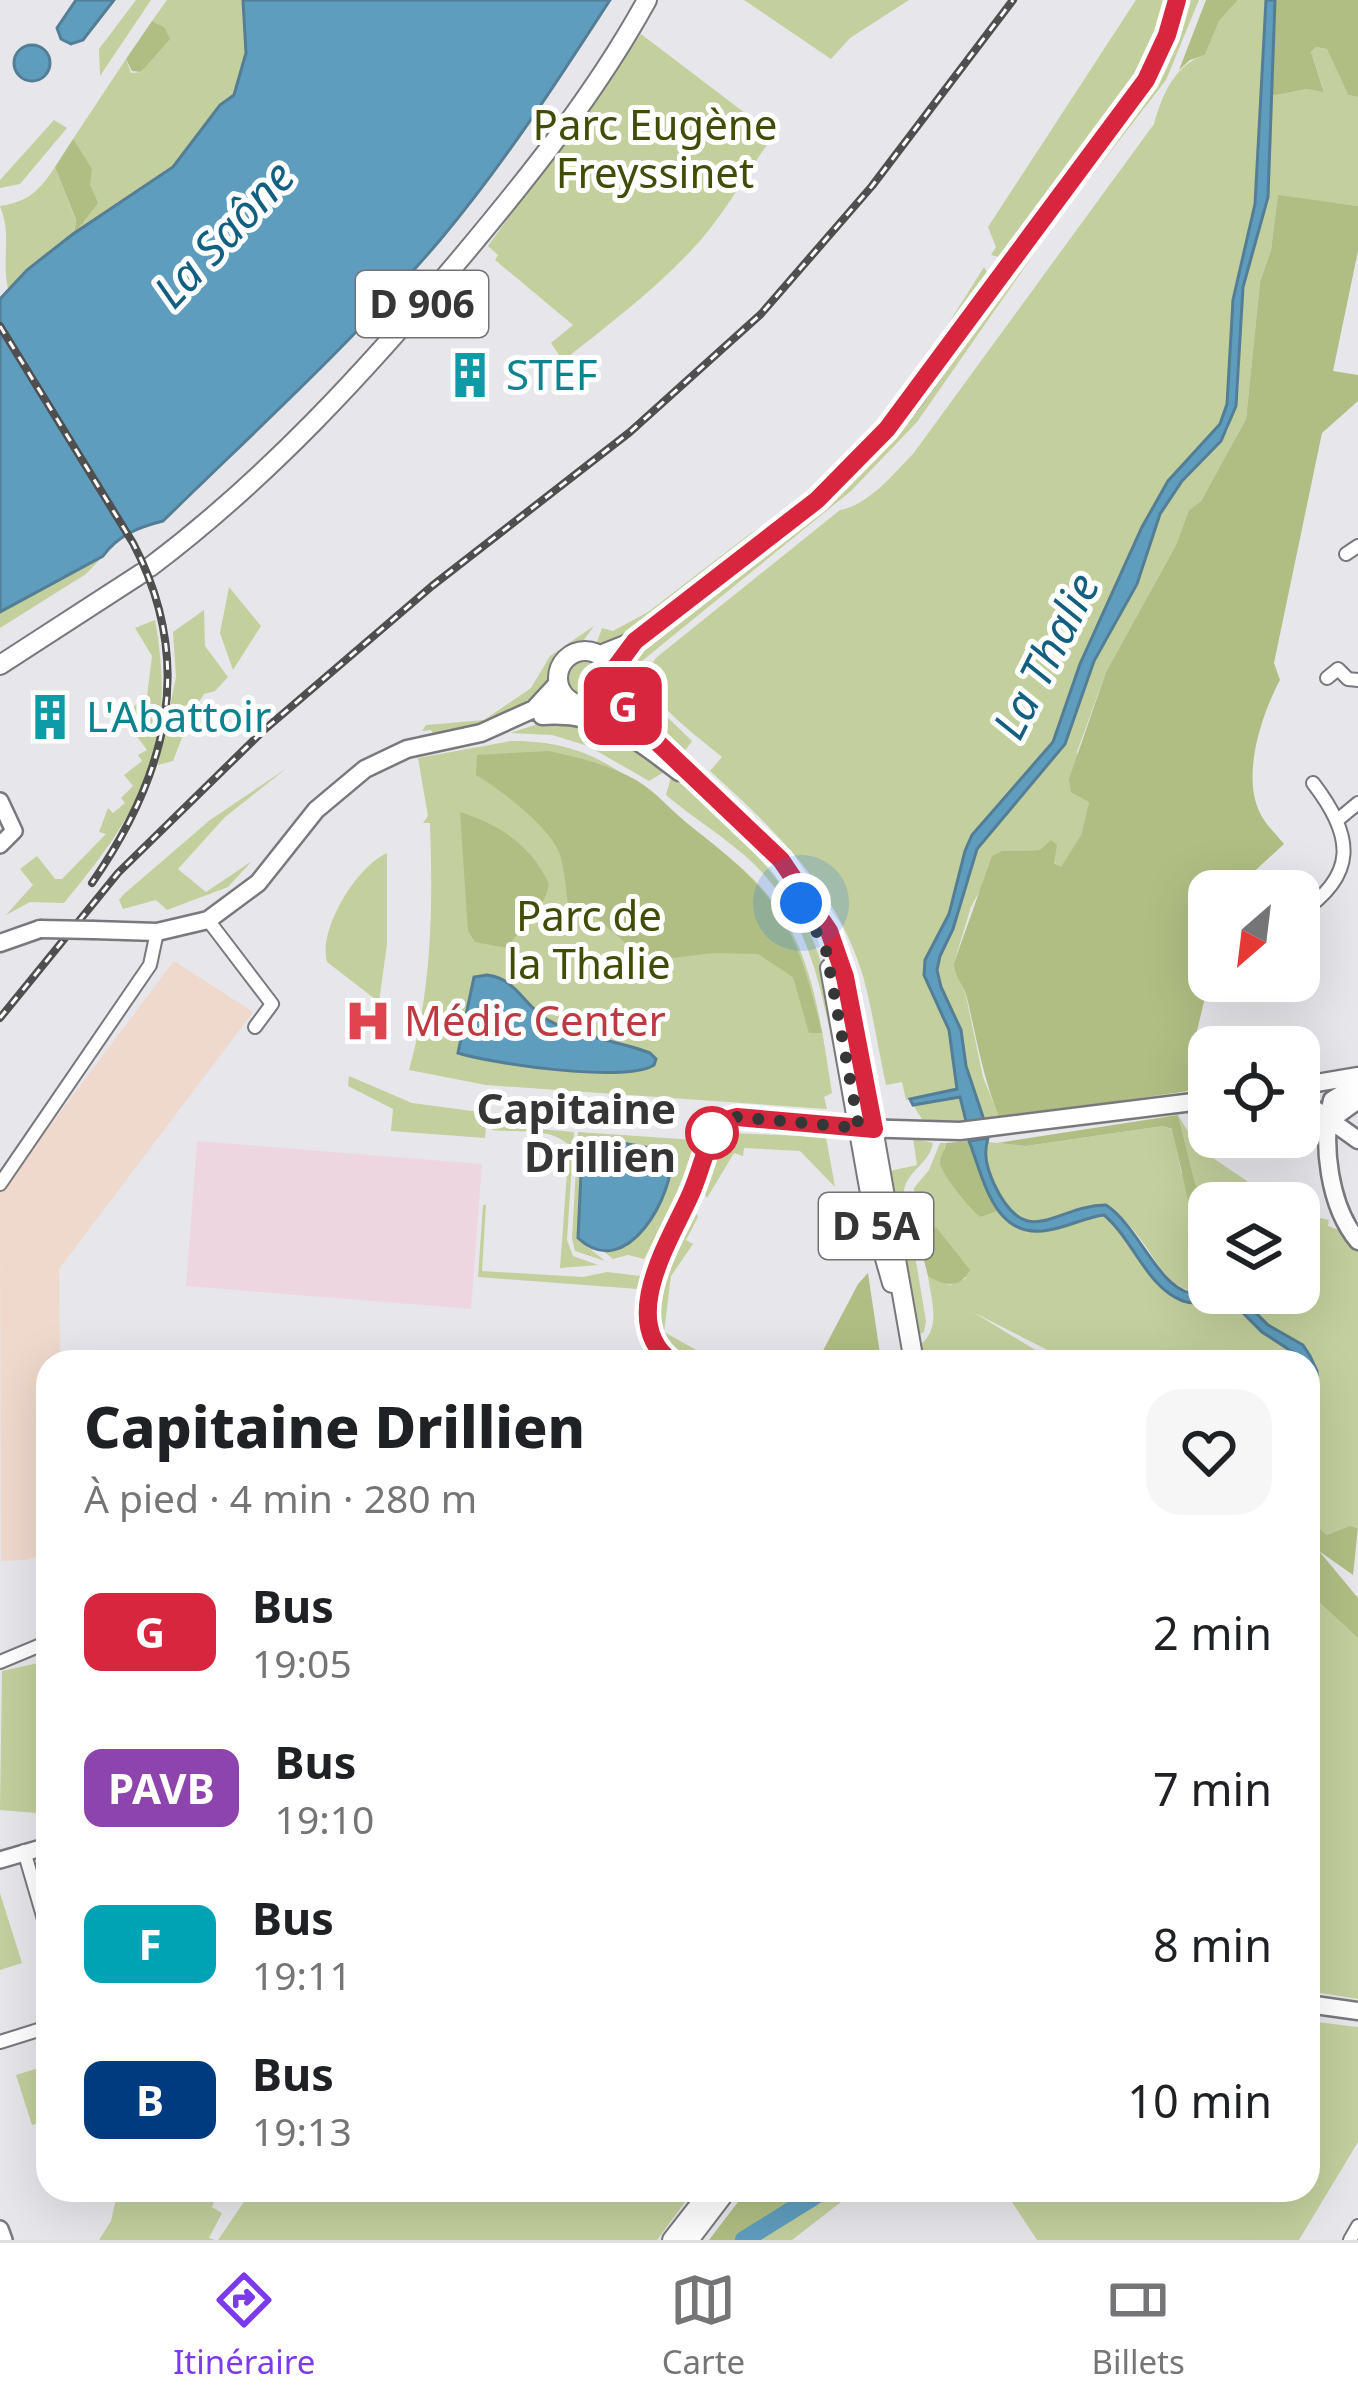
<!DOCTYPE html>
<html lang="fr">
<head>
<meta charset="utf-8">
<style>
  :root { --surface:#fff; --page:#f6f6f6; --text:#202124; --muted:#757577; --line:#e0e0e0; --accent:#7c3aed }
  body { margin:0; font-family:"Noto Sans",sans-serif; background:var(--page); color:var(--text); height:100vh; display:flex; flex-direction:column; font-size:45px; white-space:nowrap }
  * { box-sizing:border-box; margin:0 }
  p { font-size:39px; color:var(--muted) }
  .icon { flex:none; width:66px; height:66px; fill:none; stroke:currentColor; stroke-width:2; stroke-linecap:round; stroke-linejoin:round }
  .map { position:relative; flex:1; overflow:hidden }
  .drawer { position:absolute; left:36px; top:1350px; width:1284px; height:852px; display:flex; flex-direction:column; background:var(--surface); border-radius:36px; box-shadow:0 12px 48px #0002 }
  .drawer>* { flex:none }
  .badge { padding:0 24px; border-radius:18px; font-size:42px; line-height:78px }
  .needle { width:78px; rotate:208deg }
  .controls { position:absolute; left:1188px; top:870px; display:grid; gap:24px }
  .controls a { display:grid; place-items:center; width:132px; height:132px; border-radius:24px; background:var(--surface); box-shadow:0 12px 48px #0002; font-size:60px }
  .you { position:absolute; width:60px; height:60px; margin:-30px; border:9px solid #fff; border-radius:50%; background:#1a73e8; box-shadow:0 0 0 18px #1a73e833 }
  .map>.badge { position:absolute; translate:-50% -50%; box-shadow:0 0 0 6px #fff }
  .round { display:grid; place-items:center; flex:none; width:126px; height:126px; border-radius:36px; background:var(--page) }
  .summary { display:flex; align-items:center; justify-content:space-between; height:204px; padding:0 48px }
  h1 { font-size:57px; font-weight:800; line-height:90px }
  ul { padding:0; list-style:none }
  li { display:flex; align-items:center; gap:36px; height:156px; padding:0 48px }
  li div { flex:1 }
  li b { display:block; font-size:45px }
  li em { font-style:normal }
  li .badge { min-width:132px; font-weight:700; text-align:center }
  .tab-bar { display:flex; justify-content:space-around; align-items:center; height:168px; border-top:3px solid var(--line); background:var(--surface); font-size:33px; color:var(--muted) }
  .tab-bar a { display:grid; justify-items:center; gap:6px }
  .tab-bar .active { color:var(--accent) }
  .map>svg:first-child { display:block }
  .education { fill:#efd8cc }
  .medical { fill:#eed6e0 }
  .green { fill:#c3cf9d }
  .forest { fill:#b0be83 }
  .water { fill:#5f9dbe; stroke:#537e96; stroke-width:3 }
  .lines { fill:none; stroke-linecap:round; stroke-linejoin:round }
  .river { stroke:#5f9dbe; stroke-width:18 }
  .minor-casing { stroke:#79787c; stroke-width:16 }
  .tertiary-casing { stroke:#79787c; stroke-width:20 }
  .secondary-casing { stroke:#79787c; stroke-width:21 }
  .primary-casing { stroke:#79787c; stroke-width:22 }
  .minor { stroke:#fff; stroke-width:12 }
  .tertiary { stroke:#fff; stroke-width:15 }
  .secondary { stroke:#fff; stroke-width:16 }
  .primary { stroke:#fff; stroke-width:18 }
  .rail-casing { stroke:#4f4f50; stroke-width:8 }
  .rail { stroke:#fff; stroke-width:3; stroke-dasharray:9; stroke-linecap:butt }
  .secondary-bridge-casing { stroke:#79787c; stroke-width:21; stroke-linecap:butt }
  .secondary-bridge { stroke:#fff; stroke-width:16 }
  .line-casing { stroke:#fff; stroke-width:27 }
  .line { stroke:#d7263d; stroke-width:18 }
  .walk { stroke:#363637; stroke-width:12; stroke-dasharray:0 21.6 }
  .stop-dot { fill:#fff; stroke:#d7263d; stroke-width:6 }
  .labels { text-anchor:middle; stroke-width:10; stroke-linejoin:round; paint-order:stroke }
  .shield { fill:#fff; stroke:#727273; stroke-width:3 }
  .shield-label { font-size:39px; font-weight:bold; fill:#363637 }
  .park-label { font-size:42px; fill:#414c06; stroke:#fff }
  .culture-label { font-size:42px; fill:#0d838f; stroke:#fff; text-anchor:start }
  .health-label { font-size:42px; fill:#be3a42; stroke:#fff; text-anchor:start }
  .stop-label { font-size:42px; font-weight:bold; fill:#363637; stroke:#fff; text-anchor:end }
  .water-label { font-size:45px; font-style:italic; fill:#135f81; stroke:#fff }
</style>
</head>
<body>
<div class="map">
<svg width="1358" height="2240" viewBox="0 0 1358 2240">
  <rect width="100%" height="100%" fill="#e7e7eb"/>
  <path class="education" d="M174 961 253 1012 59 1269 60 1362H48V1553L25 1560 1 1561 0 1192Z"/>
  <path class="medical" d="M197 1141 482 1164 471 1309 186 1286Z"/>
  <path class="green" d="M136 0H151L100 76 99 49Z
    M167 0H243L246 53 234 95 220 105 174 167 73 234 27 270 9 293C0 259 13 239 0 206 28 202 39 191 55 167L76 221 74 230 97 203 73 139 126 59 131 73 142 72 164 27 152 21Z
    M744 0H909L850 38 831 59Z
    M1136 0H1165C1152 89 1064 181 1010 253L999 257 991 255 996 247 988 227Z
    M1185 0H1199L1166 80 1059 218 917 422 851 491 637 665 633 674 639 690 692 741 681 756H677L618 689 622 668 646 639 812 513 1144 96Z
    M1238 0H1266L1255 204 1233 300 1227 404 1220 424 1168 481 1142 527 1080 664 1053 742 972 835 965 851 949 914 925 960 924 975 949 1030 958 1090 906 1100 902 1082 886 1085C878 1049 873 1012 863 976 837 889 776 831 710 771L722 757C700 738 648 702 644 673L657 657 840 510C869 505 893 474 913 454L1154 124C1162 95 1175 64 1205 55L1219 21Z
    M641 34 774 135C748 170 728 209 699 242 659 287 609 324 563 361L551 343 573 325 495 260 498 255 488 246Z
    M1316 47 1327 49 1348 95 1358 97V206L1278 196 1271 250 1260 282 1246 419 1201 501 1189 510 1176 545 1106 672 1077 752 1089 802 1081 835 1061 868 1040 850 1002 851 971 907 954 963 966 996 983 1077 1000 1119 985 1123 966 1066 961 1030 941 987 937 970 940 956 953 929 977 849 1065 744 1094 661 1137 584 1160 514 1182 481 1228 430 1238 397 1243 287 1268 197 1271 96 1307 89 1324 91 1311 52Z
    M54 120 67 128 20 184 0 188V180Z
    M984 267 991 279 909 395 833 478 629 638 595 648 602 628 613 631 648 612 751 533 797 504 875 430 918 372Z
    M103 556 86 574 0 628V612Z
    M229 587 261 626 233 670 220 633Z
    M204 610 205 646 228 677 215 691 204 694 190 717 173 761 158 765 176 677 173 632Z
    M155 620C178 746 142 809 64 903L30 902 6 915 33 885 20 869 37 856 55 879H62L106 834 99 832 108 808 113 813 125 803 121 798 133 786 124 775 142 761 138 755 147 750 122 716 147 696 152 656 135 628Z
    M594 626 578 648 559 659C555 667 553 679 548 686 524 722 472 727 434 735L431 730 422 731 426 725 484 720 531 688 550 656Z
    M566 680a19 19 0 1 1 38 0a19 19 0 1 1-38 0Z
    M553 719 612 730 666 771 649 781 588 746 552 735 510 733Z
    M511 741C594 740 630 778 690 826 727 856 763 880 787 923 816 974 823 1037 832 1093L824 1097 827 1109 486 1085 409 1070C432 988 433 907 430 823H423L428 816 418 758Z
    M287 768 225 817 178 869 206 892 252 861 228 887 167 910 156 900 123 909 119 900 124 894 210 820Z
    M671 777C694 791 714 814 734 832 827 924 827 974 846 1097L842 1096C826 1015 817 925 754 864 727 838 694 819 666 795Z
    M387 853V944L379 1002 327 962C318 929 357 866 387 853Z
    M349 1076 412 1103 487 1113 485 1138 391 1131 393 1109 348 1086Z
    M960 1096 967 1125 922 1119 913 1105Z
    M1178 1115 1198 1148 1247 1181 1242 1189 1262 1203H1209V1207L1195 1183Z
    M492 1125 574 1132 567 1240 573 1256 598 1265 560 1268 569 1145C550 1127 519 1133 492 1130Z
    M1163 1126 1173 1130 1181 1172 1209 1224V1291C1170 1298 1159 1262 1138 1236 1128 1222 1116 1213 1101 1204 1056 1218 1023 1243 997 1188 989 1173 982 1158 987 1142L1026 1146Z
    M578 1132 695 1140 688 1177 644 1259 628 1255 613 1259 602 1250H611L658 1147 603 1143 584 1244 605 1261 575 1251 572 1238Z
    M729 1133 826 1137 835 1187 800 1151 744 1148 743 1156 734 1153 707 1198 704 1194 716 1149Z
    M913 1138 933 1143C929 1164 908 1170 904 1190L926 1321 924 1332 918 1335 890 1171 917 1165Z
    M940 1143H946L944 1149 960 1189 981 1217 998 1211C1031 1247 1065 1220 1104 1215 1133 1239 1147 1287 1183 1301 1199 1307 1216 1298 1232 1302L1262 1332 1294 1350 1304 1362H1071L973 1312 1055 1362H923L920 1345C942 1328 931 1300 928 1276L950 1285 966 1278 935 1229 921 1248 914 1188 929 1170Z
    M483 1205H486L482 1271 583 1277 607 1272 641 1276 638 1289 478 1277Z
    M696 1213 698 1217 686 1240 693 1244 671 1276 664 1332 718 1362C706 1362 691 1365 681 1359 632 1331 674 1245 696 1213Z
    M1299 1213 1329 1220 1328 1226 1339 1230 1358 1251V1528L1349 1526 1327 1535 1308 1518V1418L1313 1409 1316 1368 1310 1356 1303 1346 1268 1325 1236 1293H1299V1230L1305 1229 1299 1227Z
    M1308 1592 1358 1638V1999L1308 1991Z
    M43 1662 48 1671V1814L0 1810 2 1671Z
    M0 1893 22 1963 0 1970Z
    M1308 2021 1358 2027V2142L1299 2240H1037L1004 2190H1308Z
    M48 2065V2098L41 2100 47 2120 32 2125 16 2075Z
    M118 2190 155 2197 163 2190H218L212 2207 222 2213 209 2238 215 2240H99L111 2221Z
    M252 2190H694L657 2240H218Z
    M832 2190H845V2199L792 2240H753Z"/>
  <path class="forest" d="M1206 0H1238L1219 21 1205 55 1190 60 1179 70Z
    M1275 0H1358V97L1348 95 1327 49 1316 47 1311 52 1324 92 1307 89 1271 96Z
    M152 21 164 27 170 39 141 72 132 71 126 59Z
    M73 139 92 169 90 184 98 203 74 234 76 220 55 167Z
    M1278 195 1358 206V251L1333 371 1358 375V401L1322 433 1274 663 1280 680C1262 714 1241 775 1260 813 1265 824 1277 835 1284 844L1233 891H1209V981L1188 1068V1091L1000 1119C983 1079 977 1040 967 998 964 985 954 976 954 963L992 856 1002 851 1040 850 1051 840 1057 845 1054 863 1061 867 1081 835 1089 802 1071 792 1069 779 1106 672 1176 545 1189 510 1201 501 1246 419 1260 282 1271 250Z
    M548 751C577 757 610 765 636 780 657 792 673 813 693 828 779 894 797 927 822 1033H809L793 977 758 954 713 953 647 961 595 917 570 918C566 897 566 871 559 852 549 827 499 788 476 775L477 755Z
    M460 812C500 825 531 845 549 884 544 911 522 926 507 948L475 942 468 931Z
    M1178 1115 1195 1183 1209 1207V1224L1190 1209 1172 1129 1163 1126 1026 1146 997 1143Z
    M969 1141 998 1211 981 1217C972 1212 940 1173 940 1162 941 1155 945 1150 946 1143Z
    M936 1227 970 1270C960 1289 944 1286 928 1276L921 1248Z
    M868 1273 880 1354 838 1356 835 1362H817L858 1284Z
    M1308 1518 1327 1535 1349 1526 1358 1528 1353 1575 1319 1551 1358 1598V1638L1308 1592Z
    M747 2190H816L752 2225 736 2240H709Z"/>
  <path class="water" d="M76 0H114L83 40 71 44 61 39 57 28Z
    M243 0H610C557 82 503 165 440 240 355 340 257 429 163 521 139 527 118 535 103 556L0 612V299L27 270 73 234 173 167 220 105 234 95 246 53Z
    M1266 0H1275L1268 197 1243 287 1236 406 1221 441 1182 481 1160 514 1137 584 1094 661 1065 744 977 849 953 929 940 956 937 970 941 987 961 1030 966 1066 985 1123 967 1125 960 1097 913 1105 910 1099 957 1089 949 1030 924 975 925 960 949 914 965 851 972 835 1053 742 1080 664 1142 527 1168 481 1220 424 1227 404 1233 300 1255 204Z
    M14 63a18 18 0 1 1 36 0a18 18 0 1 1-36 0Z
    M487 975C516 978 524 1006 548 1020 580 1038 617 1040 650 1053L656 1059 654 1065C626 1083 493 1064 458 1053L474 977Z
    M988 1138C983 1155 987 1168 994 1184 1027 1254 1055 1205 1106 1205 1138 1226 1157 1285 1190 1293 1202 1296 1223 1293 1236 1293L1268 1325 1303 1345 1310 1356 1317 1371V1396L1308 1418V1362L1262 1332 1232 1302C1215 1297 1200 1307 1183 1301 1147 1288 1133 1239 1104 1215 1086 1217 1068 1227 1049 1230 994 1241 984 1179 969 1141Z
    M617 1142 672 1152C675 1194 627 1284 578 1238L582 1153 594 1146Z"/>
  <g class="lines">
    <path class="river" d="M744 2240 824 2190"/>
    <defs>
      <path id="minor" d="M1346 554 1358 546
        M1327 678 1338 669 1348 679 1358 680
        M1340 818 1358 803
        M1299 914C1358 875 1354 836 1313 783
        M208 920 272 1004 255 1027
        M0 1184 150 965 157 932
        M0 1662 48 1642
        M24 1851 48 1933
        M0 2042 48 2027
        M1350 2240 1358 2226"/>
      <path id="tertiary" d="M0 801 14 831 0 845
        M672 1362C618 1323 668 1243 688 1200 701 1174 704 1147 719 1122L737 1117 859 1128
        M0 1860 48 1846
        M0 2229 4 2240"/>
      <path id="secondary" d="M534 709 558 683
        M542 716C600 711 635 738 679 772
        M94 930 157 932 208 920 258 883 316 810 365 769 407 749 481 733 534 709 570 701
        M0 943 40 929
        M1358 1084 1332 1100C1321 1143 1329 1206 1358 1241
        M1299 1086 1358 1076
        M1299 1104 1316 1110 1358 1140
        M1324 1120 1329 1121 1358 1100
        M860 1128 960 1131 1209 1100
        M1308 2004 1358 2011"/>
      <path id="primary" d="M150 567C267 479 366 371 460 259 528 178 596 93 647 0
        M558 678a27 27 0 1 1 54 0a27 27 0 1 1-54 0Z
        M600 655 635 641 705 588 817 500 864 455 909 404 1138 92 1162 50 1177 0
        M0 665 142 573
        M611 688 635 721 781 860 829 931 841 960 854 1020 914 1362
        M592 705 633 729
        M830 968 876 1227 892 1283
        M672 2240 711 2190
        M689 2240 727 2190"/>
    </defs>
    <use href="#minor" class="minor-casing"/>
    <use href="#tertiary" class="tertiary-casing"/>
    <use href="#secondary" class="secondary-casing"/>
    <use href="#primary" class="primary-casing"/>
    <use href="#minor" class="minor"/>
    <use href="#tertiary" class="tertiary"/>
    <use href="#secondary" class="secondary"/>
    <use href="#primary" class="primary"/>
    <defs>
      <path id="rail" d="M0 326 133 543C197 665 166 776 92 883
        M0 1018 118 873 264 730 432 586 630 432 761 314 872 186 1013 0"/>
    </defs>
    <use href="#rail" class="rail-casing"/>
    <use href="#rail" class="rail"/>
    <defs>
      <path id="secondary-bridge" d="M40 929 94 930"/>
    </defs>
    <use href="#secondary-bridge" class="secondary-bridge-casing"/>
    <use href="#secondary-bridge" class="secondary-bridge"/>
  </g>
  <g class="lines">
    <defs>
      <path id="line" d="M672 1362C618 1323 668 1243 688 1200 701 1174 704 1147 719 1122L737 1117 874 1129 845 977 829 931 781 860 635 721 611 688 612 672 635 641 817 500 887 429 1146 80 1167 35 1177 0"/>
    </defs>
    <use href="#line" class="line-casing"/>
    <use href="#line" class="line"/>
    <path class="walk" d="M712 1133 709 1138 719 1122 737 1117 859 1128 826 950 801 903"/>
  </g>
  <defs>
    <symbol id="building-bare" viewBox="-9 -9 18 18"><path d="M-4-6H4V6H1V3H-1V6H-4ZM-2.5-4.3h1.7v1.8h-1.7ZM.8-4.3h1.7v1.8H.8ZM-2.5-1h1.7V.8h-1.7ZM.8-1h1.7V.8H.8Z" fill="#0f9aa8" stroke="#fff" stroke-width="2.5" paint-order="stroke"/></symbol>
    <symbol id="hospital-bare" viewBox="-9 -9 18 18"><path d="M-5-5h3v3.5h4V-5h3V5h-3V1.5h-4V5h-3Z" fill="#e0444e" stroke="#fff" stroke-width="2.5" paint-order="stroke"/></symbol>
  </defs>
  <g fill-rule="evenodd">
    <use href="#building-bare" x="437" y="342" width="66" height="66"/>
    <use href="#building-bare" x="17" y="684" width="66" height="66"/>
    <use href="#hospital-bare" x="335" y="988" width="66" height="66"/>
  </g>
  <circle class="stop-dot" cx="712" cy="1133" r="24"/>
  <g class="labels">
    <g class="shield">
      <rect x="356" y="271" width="132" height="66" rx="9"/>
      <rect x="819" y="1193" width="114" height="66" rx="9"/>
    </g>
    <g class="shield-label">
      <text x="422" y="318">D 906</text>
      <text x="876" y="1240">D 5A</text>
    </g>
    <g class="park-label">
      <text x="655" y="140">Parc Eugène<tspan x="655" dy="48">Freyssinet</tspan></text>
      <text x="589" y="931">Parc de<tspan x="589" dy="48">la Thalie</tspan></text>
    </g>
    <g class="culture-label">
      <text x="506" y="390">STEF</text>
      <text x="86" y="732">L'Abattoir</text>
    </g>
    <g class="health-label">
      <text x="404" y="1036">Médic Center</text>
    </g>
    <g class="stop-label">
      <text x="676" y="1124">Capitaine<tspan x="676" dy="48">Drillien</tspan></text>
    </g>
    <g class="water-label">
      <text transform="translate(224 234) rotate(-47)" y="16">La Saône</text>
      <text transform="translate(1046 656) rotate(-63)" y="16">La Thalie</text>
    </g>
  </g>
</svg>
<div class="controls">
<a><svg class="needle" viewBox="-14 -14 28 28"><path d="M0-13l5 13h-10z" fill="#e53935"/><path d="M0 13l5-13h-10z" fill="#757577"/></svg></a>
<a><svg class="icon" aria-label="locate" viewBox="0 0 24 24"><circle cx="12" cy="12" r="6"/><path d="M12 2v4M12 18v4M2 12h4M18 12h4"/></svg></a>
<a><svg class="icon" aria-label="layers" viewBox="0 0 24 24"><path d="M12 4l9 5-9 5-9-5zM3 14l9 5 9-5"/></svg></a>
</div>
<div class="you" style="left:801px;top:903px"></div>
<b class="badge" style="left:623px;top:706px;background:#d7263d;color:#fff">G</b>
<section class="drawer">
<div class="summary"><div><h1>Capitaine Drillien</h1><p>À pied · 4 min · 280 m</p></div><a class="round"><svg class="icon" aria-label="heart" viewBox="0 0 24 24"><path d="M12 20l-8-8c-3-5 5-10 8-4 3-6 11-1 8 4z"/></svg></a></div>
<ul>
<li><span class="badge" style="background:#d7263d;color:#fff">G</span><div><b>Bus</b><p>19:05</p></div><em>2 min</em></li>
<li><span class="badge" style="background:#8e44ad;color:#fff">PAVB</span><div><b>Bus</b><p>19:10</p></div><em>7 min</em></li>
<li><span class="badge" style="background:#00a3b4;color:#fff">F</span><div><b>Bus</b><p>19:11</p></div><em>8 min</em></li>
<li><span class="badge" style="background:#003b80;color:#fff">B</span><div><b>Bus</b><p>19:13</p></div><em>10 min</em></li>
</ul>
</section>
</div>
<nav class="tab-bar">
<a class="active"><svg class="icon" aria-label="directions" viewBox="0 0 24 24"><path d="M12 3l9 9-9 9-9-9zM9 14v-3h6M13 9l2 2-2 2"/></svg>Itinéraire</a>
<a><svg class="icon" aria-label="map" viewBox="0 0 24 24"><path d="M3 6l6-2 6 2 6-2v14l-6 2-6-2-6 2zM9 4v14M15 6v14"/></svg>Carte</a>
<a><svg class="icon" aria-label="tickets" viewBox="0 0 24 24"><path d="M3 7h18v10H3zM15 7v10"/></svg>Billets</a>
</nav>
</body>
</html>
